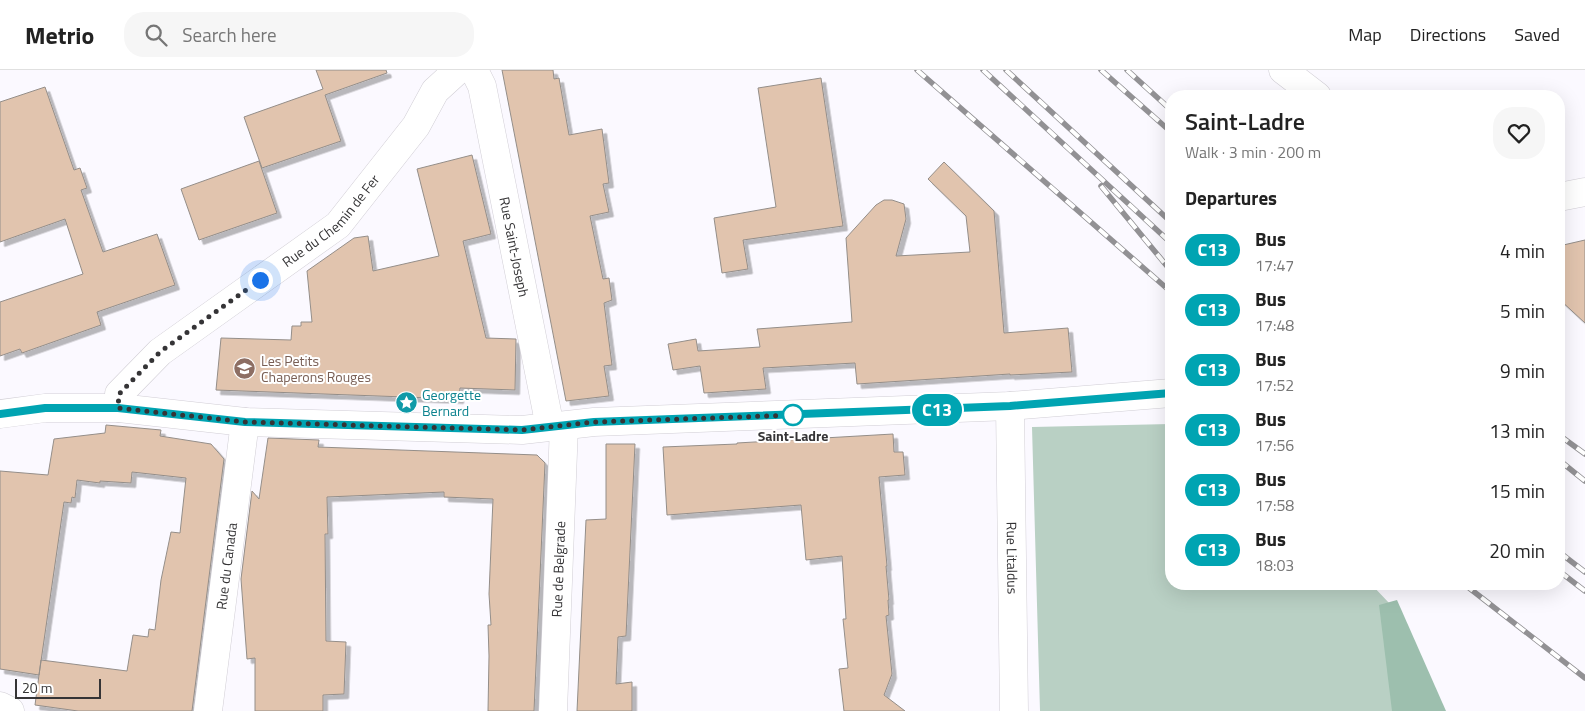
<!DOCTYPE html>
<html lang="en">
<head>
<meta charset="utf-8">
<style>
  :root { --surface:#fff; --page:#f6f6f6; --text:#222; --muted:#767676; --line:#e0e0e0 }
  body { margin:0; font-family:"Titillium Web",sans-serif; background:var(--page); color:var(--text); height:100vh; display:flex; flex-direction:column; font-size:19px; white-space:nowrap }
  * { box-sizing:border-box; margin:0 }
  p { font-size:16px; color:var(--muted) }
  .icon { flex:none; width:28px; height:28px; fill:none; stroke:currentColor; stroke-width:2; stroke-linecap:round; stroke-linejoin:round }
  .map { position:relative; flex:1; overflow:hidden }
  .sheet { position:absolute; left:1165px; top:20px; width:400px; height:500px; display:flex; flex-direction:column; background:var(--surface); border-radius:20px; box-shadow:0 5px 20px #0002 }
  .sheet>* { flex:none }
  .badge { padding:0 10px; border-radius:16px; font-size:18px; line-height:32px }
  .scale { position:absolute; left:15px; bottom:12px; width:86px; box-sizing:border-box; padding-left:5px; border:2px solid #353436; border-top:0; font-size:14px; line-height:18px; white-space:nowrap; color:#353436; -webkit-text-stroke:4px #fff; paint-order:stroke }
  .you { position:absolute; width:25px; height:25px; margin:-12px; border:4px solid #fff; border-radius:50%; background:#1a73e8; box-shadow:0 0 0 8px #1a73e833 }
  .map>.badge { position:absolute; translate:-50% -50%; box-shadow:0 0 0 2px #fff }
  h2 { padding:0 20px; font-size:19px; line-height:45px }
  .round { display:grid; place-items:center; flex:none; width:52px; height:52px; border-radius:20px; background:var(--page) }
  .overview { display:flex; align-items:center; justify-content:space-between; height:85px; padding:0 20px }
  h1 { font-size:24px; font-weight:600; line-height:38px }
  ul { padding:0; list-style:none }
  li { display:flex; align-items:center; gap:15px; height:60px; padding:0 20px }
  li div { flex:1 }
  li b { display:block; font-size:19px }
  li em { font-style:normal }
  li .badge { min-width:55px; font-weight:700; text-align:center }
  header { display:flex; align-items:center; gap:30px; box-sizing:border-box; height:70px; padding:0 25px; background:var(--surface); border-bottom:1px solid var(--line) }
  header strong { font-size:24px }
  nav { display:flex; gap:28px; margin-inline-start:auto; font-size:18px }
  .search { width:350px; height:45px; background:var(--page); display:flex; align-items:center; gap:12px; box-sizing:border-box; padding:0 18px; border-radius:20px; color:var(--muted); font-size:19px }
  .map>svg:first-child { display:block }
  .green { fill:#b9d0c4 }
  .forest { fill:#9dbfae }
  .building { fill:#e1c4ae; stroke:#948e89; filter:url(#shadow) }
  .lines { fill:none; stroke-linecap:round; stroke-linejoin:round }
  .minor-casing { stroke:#d1ced5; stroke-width:29 }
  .minor { stroke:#fff; stroke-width:28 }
  .rail-casing { stroke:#929194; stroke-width:5.5 }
  .rail { stroke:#fff; stroke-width:4; stroke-dasharray:11; stroke-linecap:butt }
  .line-casing { stroke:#fff; stroke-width:11 }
  .line { stroke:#00a4b2; stroke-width:8 }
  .walk { stroke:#353436; stroke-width:5; stroke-dasharray:0 9 }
  .stop-dot { fill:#fff; stroke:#00a4b2; stroke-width:2.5 }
  .labels { text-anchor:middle; stroke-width:4; stroke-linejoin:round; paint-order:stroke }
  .street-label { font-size:14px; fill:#353436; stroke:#fff }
  .education-label { font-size:14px; fill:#785e54; stroke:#fff; text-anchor:start }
  .culture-label { font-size:14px; fill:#0d838f; stroke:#fff; text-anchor:start }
  .stop-label { font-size:14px; font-weight:bold; fill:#353436; stroke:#fff }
</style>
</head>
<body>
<header>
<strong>Metrio</strong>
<div class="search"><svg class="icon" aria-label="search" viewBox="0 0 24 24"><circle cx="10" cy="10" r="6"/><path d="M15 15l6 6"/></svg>Search here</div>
<nav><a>Map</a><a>Directions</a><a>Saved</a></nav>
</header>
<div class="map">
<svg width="1585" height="641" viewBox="0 0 1585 641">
  <defs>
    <filter id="shadow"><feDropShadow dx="4.5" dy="4.5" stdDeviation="0" flood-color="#0004"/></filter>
  </defs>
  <rect width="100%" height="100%" fill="#fbf9ff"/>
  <path class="green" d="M1171 354V514H1371L1390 534 1402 641H1040L1032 357Z"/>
  <path class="forest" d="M1397 530 1446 641H1392L1379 535Z"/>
  <path class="building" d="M316 0H386L387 3 325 25 341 71 262 98 244 47 323 19Z
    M502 0H553L554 9 559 8 569 65 602 59 609 113 603 114 609 142 590 146 603 209 609 208 612 230 604 233 612 295 604 296 609 326 566 331Z
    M821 8 843 156 743 170 748 199 722 203 714 148 776 137 758 18Z
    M45 17 74 100 80 98 87 118 81 120 103 182 157 164 175 215 97 242 101 255 22 283 20 279 0 286V232L83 204 65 149 0 172V32Z
    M472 85 491 164 463 171 486 268 516 269 515 320 460 318 459 329 216 320 221 268 291 270 292 256H301V252H312L307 201 354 168 368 166 373 201 439 186 417 99Z
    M259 91 277 143 199 170 181 119Z
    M944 92 994 141 1004 263 1068 258 1072 302 1010 305V304L857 314 855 293 763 298 766 319 704 323 700 296 673 300 668 274 696 269 698 281 760 277 757 259 852 252 846 168 876 135 884 130H892L904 134 906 149 896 186 970 182 966 146 928 109Z
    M1585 170V253L1559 229V176Z
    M106 355 161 360 160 366 211 374 224 389 192 641H78L35 635 41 590 127 601 133 565 148 567 149 559 155 560 161 510 171 462 180 463 186 408 132 402 131 413 100 411V413L77 410 75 428 72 427 71 433 64 432 39 605 0 599V401L48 405 54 369 105 363Z
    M893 364 894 382H903L905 405 879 407 887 496H886L889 530H888L889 545 886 546 892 604 884 625 905 641H844L839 599 848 598 843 549H846L842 486 806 490 801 435 667 445 663 377 737 374V373Z
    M268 368 319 370 318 377 537 385 545 393 534 641H488L489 586 488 555H491L489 524 493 429 444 427V422L327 427 328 464H325L326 571 346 572 344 624 323 625V641H255V588L247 589 241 509 252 421 259 429Z
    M606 374H635L626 566 618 567 616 614 632 612V641H577L586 450 606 449Z"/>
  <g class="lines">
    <defs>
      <g id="minor">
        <path id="s1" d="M474 0 482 16 550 357"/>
        <path d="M1283 0 1317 26"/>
        <path d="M1559 127 1585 122"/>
        <path id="s2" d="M1010 336 1014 641"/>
        <path id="s3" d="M119 338V324L160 282 338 155 416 56 435 21 458 0"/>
        <path d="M0 344 45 338H119L245 352 522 360 594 352 1010 336 1171 323"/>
        <path d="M0 636 10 641"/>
        <path id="s4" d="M208 641 245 352"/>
        <path id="s5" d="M553 641 564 356"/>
      </g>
    </defs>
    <use href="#minor" class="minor-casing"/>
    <use href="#minor" class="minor"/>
    <defs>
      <path id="rail" d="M917 0 1171 222
        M983 0 1171 173
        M1006 0 1171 152
        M1101 0 1171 62
        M1127 0 1171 40
        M1101 116 1171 201
        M1559 365 1585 384
        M1559 390 1585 411
        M1559 482 1585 502
        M1559 501 1585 521
        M1464 514 1585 608"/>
    </defs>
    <use href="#rail" class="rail-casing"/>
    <use href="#rail" class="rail"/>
  </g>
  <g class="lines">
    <defs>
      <path id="line" d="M0 344 45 338H118L245 352 522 360 594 352 1010 336 1171 323"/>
    </defs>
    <use href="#line" class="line-casing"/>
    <use href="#line" class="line"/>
    <path class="walk" d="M260 210 160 282 119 324 118 338 245 352 522 360 594 352 796 345H793"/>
  </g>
  <defs>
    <symbol id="school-disc" viewBox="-11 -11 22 22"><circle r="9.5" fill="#8d6e63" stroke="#fff"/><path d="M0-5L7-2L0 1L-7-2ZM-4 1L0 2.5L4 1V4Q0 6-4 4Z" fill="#fff"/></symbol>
    <symbol id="sight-disc" viewBox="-11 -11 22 22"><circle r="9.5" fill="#0f9aa8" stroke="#fff"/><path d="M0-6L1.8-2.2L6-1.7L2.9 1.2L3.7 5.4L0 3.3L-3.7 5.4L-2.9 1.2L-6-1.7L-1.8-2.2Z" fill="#fff"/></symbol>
  </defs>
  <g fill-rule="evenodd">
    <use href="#school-disc" x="232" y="286" width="25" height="25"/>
    <use href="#sight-disc" x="394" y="320" width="25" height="25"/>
  </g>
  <circle class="stop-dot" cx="793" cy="345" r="10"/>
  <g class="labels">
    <g class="street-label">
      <text dy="5" stroke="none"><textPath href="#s3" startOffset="289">Rue du Chemin de Fer</textPath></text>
      <text dy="5" stroke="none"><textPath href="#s1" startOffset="182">Rue Saint-Joseph</textPath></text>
      <text dy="5" stroke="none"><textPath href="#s2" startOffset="152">Rue Litaldus</textPath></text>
      <text dy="5" stroke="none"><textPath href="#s4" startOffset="146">Rue du Canada</textPath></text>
      <text dy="5" stroke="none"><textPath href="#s5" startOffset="142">Rue de Belgrade</textPath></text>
    </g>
    <g class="education-label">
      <text x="261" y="296">Les Petits<tspan x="261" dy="16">Chaperons Rouges</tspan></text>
    </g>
    <g class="culture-label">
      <text x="422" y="330">Georgette<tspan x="422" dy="16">Bernard</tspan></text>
    </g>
    <g class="stop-label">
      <text x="793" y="371">Saint-Ladre</text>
    </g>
  </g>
</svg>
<div class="scale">20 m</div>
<div class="you" style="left:260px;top:210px"></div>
<b class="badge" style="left:937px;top:340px;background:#00a4b2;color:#fff">C13</b>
<section class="sheet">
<div class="overview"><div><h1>Saint-Ladre</h1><p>Walk · 3 min · 200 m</p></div><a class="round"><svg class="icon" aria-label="heart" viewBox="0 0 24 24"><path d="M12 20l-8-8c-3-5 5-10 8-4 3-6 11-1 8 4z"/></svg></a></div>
<h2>Departures</h2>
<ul>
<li><span class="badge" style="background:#00a4b2;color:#fff">C13</span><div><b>Bus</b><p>17:47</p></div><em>4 min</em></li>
<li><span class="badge" style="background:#00a4b2;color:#fff">C13</span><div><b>Bus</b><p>17:48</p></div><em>5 min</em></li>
<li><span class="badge" style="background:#00a4b2;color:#fff">C13</span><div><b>Bus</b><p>17:52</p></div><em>9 min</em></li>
<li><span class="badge" style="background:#00a4b2;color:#fff">C13</span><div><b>Bus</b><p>17:56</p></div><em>13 min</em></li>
<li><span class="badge" style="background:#00a4b2;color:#fff">C13</span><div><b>Bus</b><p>17:58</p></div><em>15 min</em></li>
<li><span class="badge" style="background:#00a4b2;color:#fff">C13</span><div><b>Bus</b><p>18:03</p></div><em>20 min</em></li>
</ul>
</section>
</div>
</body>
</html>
